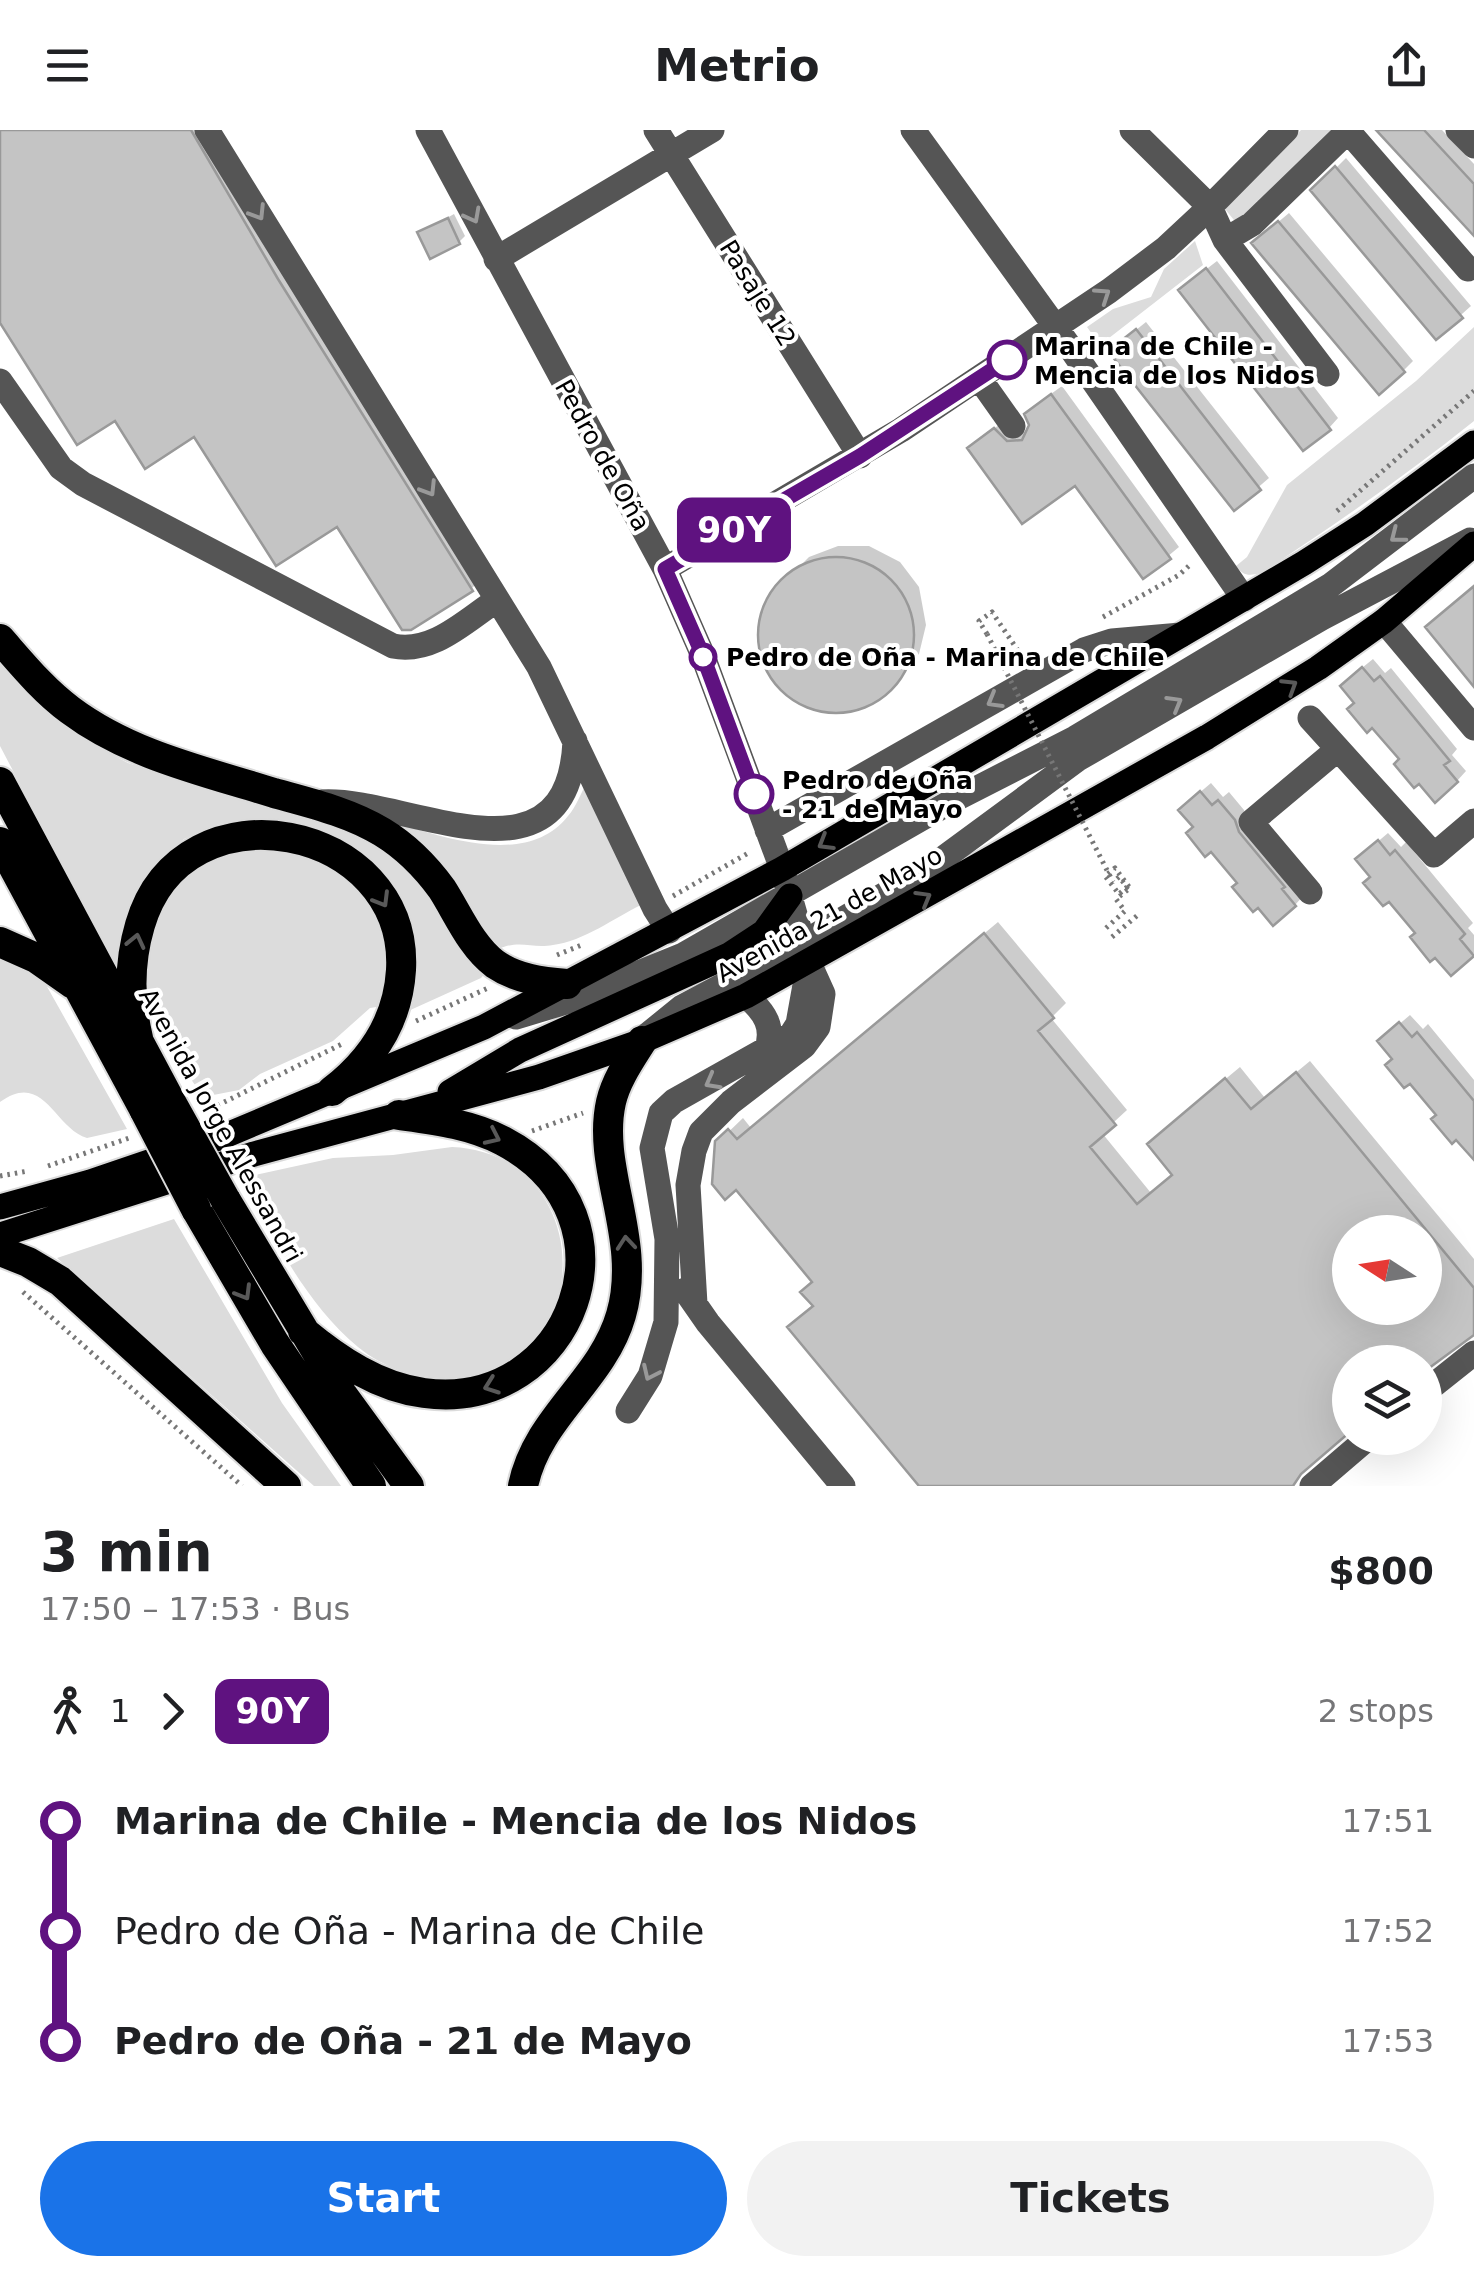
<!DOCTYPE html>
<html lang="en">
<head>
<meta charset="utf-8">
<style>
  :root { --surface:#fff; --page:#f2f2f2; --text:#202124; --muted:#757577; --accent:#1a73e8 }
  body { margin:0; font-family:"DejaVu Sans",sans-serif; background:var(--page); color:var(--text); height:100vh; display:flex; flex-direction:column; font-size:38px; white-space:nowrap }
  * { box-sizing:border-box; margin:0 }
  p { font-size:32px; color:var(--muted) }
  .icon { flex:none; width:55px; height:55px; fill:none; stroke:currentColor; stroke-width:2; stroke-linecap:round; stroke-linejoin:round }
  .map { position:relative; height:1356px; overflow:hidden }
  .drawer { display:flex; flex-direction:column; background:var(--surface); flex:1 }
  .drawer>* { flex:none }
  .badge { padding:0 20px; border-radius:15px; font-size:35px; line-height:65px }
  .needle { width:65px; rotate:282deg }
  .fabs { position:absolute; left:1332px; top:1085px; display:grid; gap:20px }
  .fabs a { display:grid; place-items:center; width:110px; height:110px; border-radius:50%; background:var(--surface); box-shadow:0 10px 40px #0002; font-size:50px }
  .map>.badge { position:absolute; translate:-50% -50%; box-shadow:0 0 0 5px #fff }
  .legs { display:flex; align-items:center; gap:15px; height:110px; padding:0 40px; font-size:32px }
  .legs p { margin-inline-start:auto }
  .head { display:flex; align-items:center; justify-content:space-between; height:170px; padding:0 40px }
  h1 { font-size:55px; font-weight:600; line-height:75px }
  .primary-button { display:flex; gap:20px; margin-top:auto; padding:20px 40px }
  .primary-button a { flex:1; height:115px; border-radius:60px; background:var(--accent); color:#fff; font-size:40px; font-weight:600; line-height:115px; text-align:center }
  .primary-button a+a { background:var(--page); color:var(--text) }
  ul { padding:0 40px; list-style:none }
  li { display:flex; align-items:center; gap:35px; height:110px; font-size:38px }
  li i { display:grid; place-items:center; width:15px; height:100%; margin:0 12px; background:currentColor }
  li i::after { content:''; width:25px; height:25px; margin:-12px; border:8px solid; border-radius:50%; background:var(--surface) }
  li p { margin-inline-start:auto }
  li:first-child i { background:linear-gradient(#0000 50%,currentColor 0) }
  li:last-child i { background:linear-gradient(currentColor 50%,#0000 0) }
  header { display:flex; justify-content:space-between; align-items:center; height:130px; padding:0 40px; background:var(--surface); font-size:45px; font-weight:600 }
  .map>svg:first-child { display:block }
  .green { fill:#dcdcdc }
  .shadow { fill:#0003; fill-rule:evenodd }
  .building { fill:#c4c4c4; stroke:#999; stroke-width:2.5; fill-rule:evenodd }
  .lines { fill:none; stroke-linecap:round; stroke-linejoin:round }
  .major-casing { stroke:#dbdbdb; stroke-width:29 }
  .highway-casing { stroke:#dbdbdb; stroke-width:34 }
  .path { stroke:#777; stroke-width:5; stroke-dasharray:2.5 5; stroke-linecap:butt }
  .minor { stroke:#555; stroke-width:25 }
  .major { stroke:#000; stroke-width:25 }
  .highway { stroke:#000; stroke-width:30 }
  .highway-bridge-casing { stroke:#dbdbdb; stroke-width:34; stroke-linecap:butt }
  .path-bridge { stroke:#777; stroke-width:5; stroke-dasharray:2.5 5; stroke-linecap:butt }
  .highway-bridge { stroke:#000; stroke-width:30 }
  .oneway { stroke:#999 }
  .oneway2 { stroke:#595959 }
  .line-1-casing { stroke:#fff; stroke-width:22 }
  .line-1 { stroke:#5f1280; stroke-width:15 }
  .stop-1-dot { fill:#fff; stroke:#5f1280; stroke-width:5 }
  .labels { text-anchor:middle; stroke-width:8; stroke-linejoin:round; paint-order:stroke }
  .street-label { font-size:25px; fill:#000; stroke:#fff }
  .stop-label { font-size:25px; font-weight:bold; fill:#000; stroke:#fff; text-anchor:start }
</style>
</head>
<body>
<header><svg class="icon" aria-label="menu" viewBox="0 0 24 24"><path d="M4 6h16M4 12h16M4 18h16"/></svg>Metrio<svg class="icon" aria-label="share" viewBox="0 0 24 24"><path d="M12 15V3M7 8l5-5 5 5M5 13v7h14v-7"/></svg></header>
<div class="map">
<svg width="1474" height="1356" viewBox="0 0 1474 1356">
  <rect width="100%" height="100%" fill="#fff"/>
  <path class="green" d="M1301 0H1337L1238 95 1225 79Z
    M1195 111 1203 135 1100 215 1087 197 1113 179 1151 167 1164 139Z
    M1474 197V291C1405 346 1335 395 1261 443 1249 446 1243 446 1236 436L1247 427 1287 355 1416 251Z
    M0 532C37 576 77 607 128 633L361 706 402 727 487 841 481 848 406 882 414 831 407 793 286 693 241 691 219 694 184 709 170 721 143 754 125 798 121 846 0 616Z
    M587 652 641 775C614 788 584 811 553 815 531 819 521 809 498 819L469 776 393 692C443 707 528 738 568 686 576 677 581 663 587 652Z
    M268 717 323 732 353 754 376 781 390 829 383 876 370 878 333 911 260 944 239 960 203 967 162 906 148 875 141 852V832L167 762 207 729Z
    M0 823 26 835 45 853 127 999 87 1008C54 998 44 940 0 972Z
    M452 1017C596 1023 601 1237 458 1248 421 1250 386 1240 358 1217 305 1173 273 1106 241 1048L333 1028 393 1025Z
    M174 1089 282 1273 341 1356H314L57 1128Z"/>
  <path class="shadow" d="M0 0H209L484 446 471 459 338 394 195 304 115 287 0 188Z
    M1379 0H1442L1474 34V102Z
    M1346 28 1471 176 1436 207 1314 60Z
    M1289 83 1413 231 1404 240 1264 104Z
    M454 84 465 106 459 112 420 103Z
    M1217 131 1338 288 1329 298 1191 151Z
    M1146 192 1269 348 1234 378 1121 212Z
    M1062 256 1179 417 1144 446 1076 352 970 318 1005 290 1017 302 1029 301 1037 274Z
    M838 416H869L900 432 919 457 926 495 919 524 881 567 849 580H824L802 574 783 560 767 536 760 508 762 488 773 463 809 427Z
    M1373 529 1385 543 1391 538 1457 619 1452 625 1466 641 1457 651 1402 629 1357 573 1352 546Z
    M1211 653 1223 667 1229 662 1244 680 1248 692 1304 765 1295 775 1240 753 1196 697 1191 670Z
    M1388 703 1401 717 1406 712 1473 793 1468 798 1474 805V823L1451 842 1373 747 1368 720Z
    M998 792 1066 873 1051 888 1127 980 1102 1003 1151 1063 1174 1044 1163 1001 1240 937 1265 968 1310 931 1474 1129V1200L1425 1238V1232H1350V1299L1289 1356H922L815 1175V1151L718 1012 743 988 751 998ZM1350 1102H1425V1178H1350Z
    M1410 885 1423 899 1428 894 1474 950V1023L1395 929 1390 902Z"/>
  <path class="building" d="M0 0H191L278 149 473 461 411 500H402L337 397 276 436 194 307 145 339 115 291 77 315 0 193Z
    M1376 0H1424L1474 54V106Z
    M1335 36 1463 188 1436 210 1310 60Z
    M448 88 460 114 430 129 417 102Z
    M1278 91 1405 242 1379 265 1251 113Z
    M1206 138 1331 300 1303 321 1178 160Z
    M1136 199 1261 360 1234 381 1108 221Z
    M1051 264 1171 429 1143 449 1075 356 1022 394 967 318 994 298 1007 311 1022 310 1029 295 1024 284Z
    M758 505a78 78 0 1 1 156 0a78 78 0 1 1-156 0Z
    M1474 456V557L1425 497Z
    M1362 537 1374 551 1380 546 1450 631 1444 635 1458 652 1435 673 1419 654 1414 658 1394 634 1399 629 1372 598 1367 603 1347 579 1354 573 1340 556Z
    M1200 661 1212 675 1218 670 1235 690 1239 702 1285 757 1282 759 1296 776 1273 796 1258 778 1253 782 1232 757 1237 753 1211 722 1205 727 1186 703 1193 697 1178 680Z
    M1378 710 1390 725 1395 720 1465 804 1460 809 1474 826 1451 846 1435 828 1430 832 1410 807 1415 803 1389 772 1383 776 1363 753 1370 747 1355 729Z
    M984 803 1054 888 1038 901 1116 995 1090 1017 1137 1074 1172 1045 1147 1014 1225 948 1251 979 1296 942 1474 1158V1205L1425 1241V1232H1350V1302L1301 1344 1293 1356H919L787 1197 813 1176 800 1162 812 1152 736 1060 725 1070 712 1054 715 1011 728 999 737 1009ZM1350 1102H1425V1178H1350Z
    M1399 892 1412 907 1417 902 1474 971V1030L1456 1010 1452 1014 1431 989 1436 985 1410 954 1404 958 1385 935 1392 929 1377 911Z"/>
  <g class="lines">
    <defs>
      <path id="major" d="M450 962 520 920 729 825 764 802 790 766
        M0 1077 90 1052 222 1007 484 897 782 739 1304 433 1365 394 1474 313
        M0 1105 254 1024 539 947 642 911 746 866 1207 607 1318 538 1384 491 1474 414"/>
      <path id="highway" d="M0 509C22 534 43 560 70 580 130 625 204 641 274 663 310 673 349 682 382 702 405 716 426 737 442 759 458 784 471 816 495 834 517 849 542 852 567 854
        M0 652 171 972
        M0 712 145 981
        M0 812 36 828 73 854
        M138 908C129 870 129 832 140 795 183 648 409 694 401 840 398 891 371 931 332 961
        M225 1069 342 1264 409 1356
        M196 1079 275 1214 371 1356
        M0 1121 28 1132 60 1151 286 1356
        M303 1201C338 1230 378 1257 424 1263 572 1283 647 1087 503 1011 470 994 435 990 399 985
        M523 1356C537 1287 602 1251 621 1185 643 1109 596 1039 611 972 616 950 630 930 642 911"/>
    </defs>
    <use href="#major" class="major-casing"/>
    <use href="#highway" class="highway-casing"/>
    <path class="path" d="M1337 381 1474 261
      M1103 487 1179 445 1192 433
      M987 504 979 491 992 482 1023 528
      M673 766 750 722
      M1106 798 1125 781 1116 769 1130 758 1115 738 1105 746 1119 764 1127 757 1119 747 1113 752
      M1112 807 1139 784
      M557 825 584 814
      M416 891 488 858
      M204 982 342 914
      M532 1001 583 983
      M48 1036 132 1007
      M0 1046 28 1041
      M23 1162 242 1356"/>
    <path class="minor" d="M207 0 539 537 655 779 669 801
      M428 0 665 439 701 521 782 739 809 833 823 864 818 897 804 916 731 972 701 1002 694 1021 688 1055 695 1174
      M656 0 860 326
      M913 0 1067 213 1244 469
      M1132 0 1210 77 1225 110 1252 94 1349 0
      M1458 0 1474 16
      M1348 1 1468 139
      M1225 110 1327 244
      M496 129 712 0
      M979 248 1013 296
      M0 251 61 338 83 354 393 516C433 524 465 491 497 470
      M665 439 901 300 1109 161 1166 118 1210 77 1286 0
      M1384 491 1474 598
      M1310 588 1434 725 1474 691
      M322 672C406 667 568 766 575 611
      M767 700 1084 520 1112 511 1181 505
      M1310 762 1251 692 1338 619
      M746 866C765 882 775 897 766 922
      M516 887 569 871 683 825 954 670 1075 608 1331 455 1474 346
      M645 907 682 877 803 813 934 735 1078 629 1322 488 1470 410
      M685 1160 708 1193 843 1356
      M1425 1262 1474 1223
      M628 1281 650 1246 666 1192 667 1109 652 1018 661 983 674 971 791 905 798 894 809 833
      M1312 1356 1368 1308"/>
    <use href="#major" class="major"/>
    <use href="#highway" class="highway"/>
    <defs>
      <path id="highway-bridge" d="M171 972 225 1069
        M145 981 196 1079"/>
    </defs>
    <use href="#highway-bridge" class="highway-bridge-casing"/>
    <path class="path-bridge" d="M987 504 1113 752"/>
    <use href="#highway-bridge" class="highway-bridge"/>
  </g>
  <defs><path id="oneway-chevron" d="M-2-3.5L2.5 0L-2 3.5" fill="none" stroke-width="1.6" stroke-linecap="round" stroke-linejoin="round" transform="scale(2.5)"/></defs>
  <g class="oneway">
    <use href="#oneway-chevron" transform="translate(258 83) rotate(58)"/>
    <use href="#oneway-chevron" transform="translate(473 86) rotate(62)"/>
    <use href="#oneway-chevron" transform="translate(1103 165) rotate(-34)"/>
    <use href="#oneway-chevron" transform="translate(429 359) rotate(58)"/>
    <use href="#oneway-chevron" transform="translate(1397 406) rotate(142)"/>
    <use href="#oneway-chevron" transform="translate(994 571) rotate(150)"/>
    <use href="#oneway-chevron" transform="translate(1175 573) rotate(-30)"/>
    <use href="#oneway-chevron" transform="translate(712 952) rotate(151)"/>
    <use href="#oneway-chevron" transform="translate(650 1243) rotate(115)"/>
  </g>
  <g class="oneway2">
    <use href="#oneway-chevron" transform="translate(1290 556) rotate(-32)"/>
    <use href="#oneway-chevron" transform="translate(825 713) rotate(149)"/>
    <use href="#oneway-chevron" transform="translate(924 768) rotate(-30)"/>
    <use href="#oneway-chevron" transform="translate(382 770) rotate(59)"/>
    <use href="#oneway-chevron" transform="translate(136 811) rotate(-77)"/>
    <use href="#oneway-chevron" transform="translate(493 1007) rotate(25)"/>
    <use href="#oneway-chevron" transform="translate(626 1113) rotate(-95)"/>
    <use href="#oneway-chevron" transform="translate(244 1163) rotate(59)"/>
    <use href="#oneway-chevron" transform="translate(491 1256) rotate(160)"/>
  </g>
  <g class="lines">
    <defs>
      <path id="line-1" d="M754 664 701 521 665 439 860 326 1007 230"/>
    </defs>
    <use href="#line-1" class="line-1-casing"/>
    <use href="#line-1" class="line-1"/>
  </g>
  <g class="stop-1-dot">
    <circle cx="1007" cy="230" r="18"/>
    <circle cx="703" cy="527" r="12"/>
    <circle cx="754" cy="664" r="18"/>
  </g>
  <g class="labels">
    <g class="street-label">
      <text transform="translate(758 163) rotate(58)" y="9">Pasaje 12</text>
      <text transform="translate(603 325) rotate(61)" y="9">Pedro de Oña</text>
      <text transform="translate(829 784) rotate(-29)" y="9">Avenida 21 de Mayo</text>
      <text transform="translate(221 995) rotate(61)" y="9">Avenida Jorge Alessandri</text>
    </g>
    <g class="stop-label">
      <text x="1034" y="225">Marina de Chile -<tspan x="1034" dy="29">Mencia de los Nidos</tspan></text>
      <text x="726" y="536">Pedro de Oña - Marina de Chile</text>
      <text x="782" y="659">Pedro de Oña<tspan x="782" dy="29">- 21 de Mayo</tspan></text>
    </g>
  </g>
</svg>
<div class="fabs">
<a><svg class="needle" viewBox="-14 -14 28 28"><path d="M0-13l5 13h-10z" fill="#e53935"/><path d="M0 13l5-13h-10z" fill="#757577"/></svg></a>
<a><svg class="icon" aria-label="layers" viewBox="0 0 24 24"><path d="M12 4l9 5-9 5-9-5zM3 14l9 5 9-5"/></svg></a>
</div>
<b class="badge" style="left:734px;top:400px;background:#5f1280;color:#fff">90Y</b>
</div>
<section class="drawer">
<div class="head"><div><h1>3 min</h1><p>17:50 – 17:53 · Bus</p></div><b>$800</b></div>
<div class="legs"><svg class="icon" aria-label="walk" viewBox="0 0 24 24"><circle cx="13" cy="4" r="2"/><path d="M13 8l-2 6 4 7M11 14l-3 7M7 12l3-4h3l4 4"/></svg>1<svg class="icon" aria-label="forward" viewBox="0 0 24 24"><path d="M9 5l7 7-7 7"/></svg><b class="badge" style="background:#5f1280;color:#fff">90Y</b><p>2 stops</p></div>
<ul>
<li><i style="color:#5f1280"></i><b>Marina de Chile - Mencia de los Nidos</b><p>17:51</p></li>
<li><i style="color:#5f1280"></i><span>Pedro de Oña - Marina de Chile</span><p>17:52</p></li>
<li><i style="color:#5f1280"></i><b>Pedro de Oña - 21 de Mayo</b><p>17:53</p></li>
</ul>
<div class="primary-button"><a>Start</a><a>Tickets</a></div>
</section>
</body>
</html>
